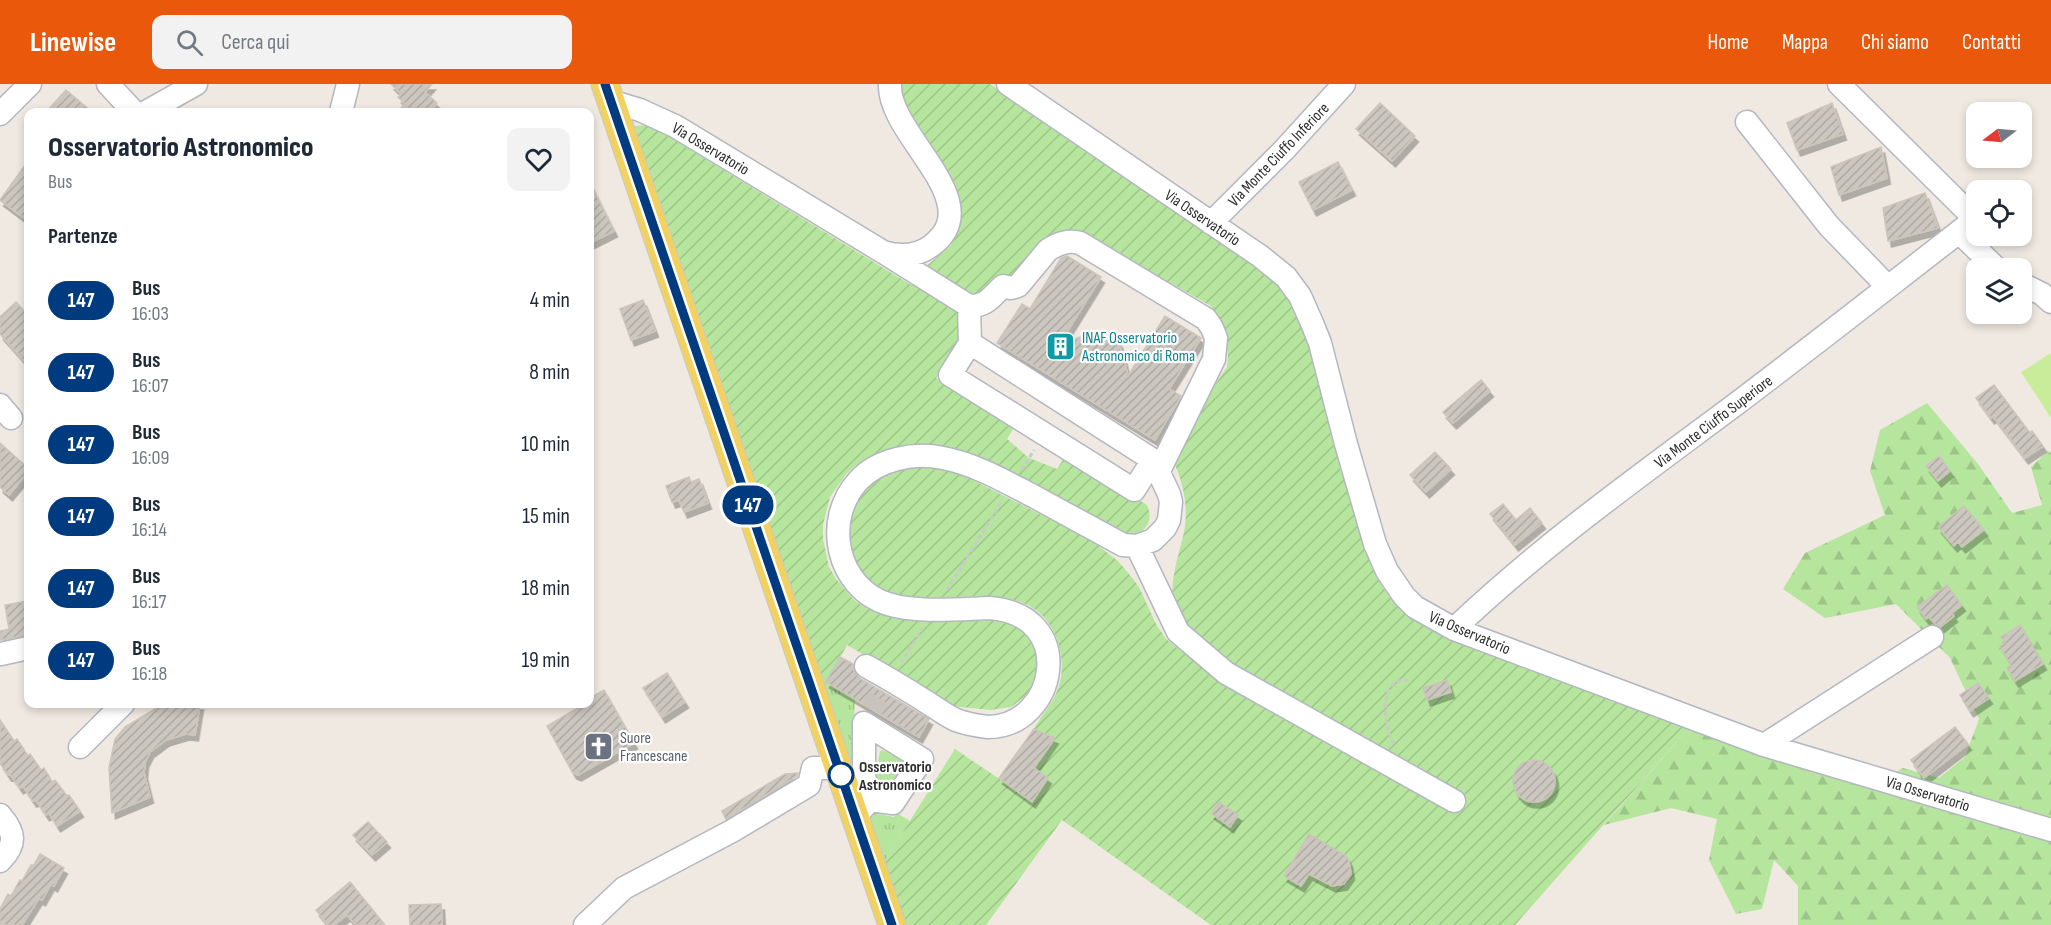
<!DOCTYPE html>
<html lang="it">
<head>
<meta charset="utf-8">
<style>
  :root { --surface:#fff; --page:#f2f2f3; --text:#1f2937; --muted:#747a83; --accent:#ea580c }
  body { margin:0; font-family:"Sofia Sans Condensed",sans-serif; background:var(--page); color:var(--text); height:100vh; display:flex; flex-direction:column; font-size:22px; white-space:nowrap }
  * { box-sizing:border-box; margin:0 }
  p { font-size:20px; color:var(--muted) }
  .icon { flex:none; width:33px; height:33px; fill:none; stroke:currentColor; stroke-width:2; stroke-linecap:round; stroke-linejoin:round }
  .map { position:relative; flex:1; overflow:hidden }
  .side { position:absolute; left:24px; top:24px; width:570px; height:600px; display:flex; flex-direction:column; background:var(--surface); border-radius:12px; box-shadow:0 3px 9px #0003 }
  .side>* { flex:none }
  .badge { padding:0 12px; border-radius:20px; font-size:21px; line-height:39px }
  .needle { width:39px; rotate:254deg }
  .tools { position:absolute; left:1966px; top:18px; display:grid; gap:12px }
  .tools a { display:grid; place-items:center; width:66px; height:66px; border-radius:12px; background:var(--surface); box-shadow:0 3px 9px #0003; font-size:30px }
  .map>.badge { position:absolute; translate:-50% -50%; box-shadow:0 0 0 3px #fff }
  h2 { padding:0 24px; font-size:22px; line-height:54px }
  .round { display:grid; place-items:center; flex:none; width:63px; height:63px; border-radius:12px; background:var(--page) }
  .head { display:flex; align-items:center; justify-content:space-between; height:102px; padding:0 24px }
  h1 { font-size:28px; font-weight:800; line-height:45px }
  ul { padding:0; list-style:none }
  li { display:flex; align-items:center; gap:18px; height:72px; padding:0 24px }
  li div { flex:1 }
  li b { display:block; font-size:22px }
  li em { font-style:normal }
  li .badge { min-width:66px; font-weight:700; text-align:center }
  header { display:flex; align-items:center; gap:36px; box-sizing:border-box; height:84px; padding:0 30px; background:var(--accent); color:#fff }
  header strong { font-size:28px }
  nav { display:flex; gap:33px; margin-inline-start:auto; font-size:21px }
  .search { width:420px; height:54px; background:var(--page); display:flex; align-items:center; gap:15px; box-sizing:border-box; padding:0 21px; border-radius:12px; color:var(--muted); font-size:22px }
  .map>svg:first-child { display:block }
  .grass { fill:url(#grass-tufts) }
  .forest { fill:url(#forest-firs) }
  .garden { fill:url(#garden-furrows) }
  .pitch { fill:#c9ec9a }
  .building { fill:url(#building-hatch); stroke:#cbc5ba; stroke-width:1.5; filter:url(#shadow) }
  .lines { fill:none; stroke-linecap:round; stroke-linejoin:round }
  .minor-tunnel { stroke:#c8c4bd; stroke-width:22; stroke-dasharray:22 11; stroke-linecap:butt }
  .minor-casing { stroke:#b4b7c1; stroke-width:25 }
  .major-casing { stroke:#c9c9c9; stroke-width:29 }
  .path { stroke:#c9c9c9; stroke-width:3; stroke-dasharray:4.5 3; stroke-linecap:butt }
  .minor { stroke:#fff; stroke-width:22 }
  .major { stroke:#f2d163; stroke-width:27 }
  .line-casing { stroke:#fff; stroke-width:14 }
  .line { stroke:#003b80; stroke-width:9 }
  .stop-dot { fill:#fff; stroke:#003b80; stroke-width:3 }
  .labels { text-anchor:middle; stroke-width:4.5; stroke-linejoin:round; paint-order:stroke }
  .street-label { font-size:16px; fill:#2e2e2e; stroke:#fff }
  .culture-label { font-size:16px; fill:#0d838f; stroke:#fff; text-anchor:start }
  .worship-label { font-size:16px; fill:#5b616d; stroke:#fff; text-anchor:start }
  .stop-label { font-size:16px; font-weight:bold; fill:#2e2e2e; stroke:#fff; text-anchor:start }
</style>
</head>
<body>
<header>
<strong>Linewise</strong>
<div class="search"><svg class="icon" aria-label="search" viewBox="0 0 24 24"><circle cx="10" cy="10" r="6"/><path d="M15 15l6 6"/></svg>Cerca qui</div>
<nav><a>Home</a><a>Mappa</a><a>Chi siamo</a><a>Contatti</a></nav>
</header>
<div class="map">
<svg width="2051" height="841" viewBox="0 0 2051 841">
  <defs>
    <pattern id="grass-tufts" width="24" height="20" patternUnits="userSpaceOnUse" patternTransform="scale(1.5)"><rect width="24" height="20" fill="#b6e59e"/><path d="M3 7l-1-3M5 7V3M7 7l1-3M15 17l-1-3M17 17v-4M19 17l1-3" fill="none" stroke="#9dc588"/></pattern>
    <pattern id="forest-firs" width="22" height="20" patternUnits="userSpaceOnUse" patternTransform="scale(1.5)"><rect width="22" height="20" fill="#b6e59e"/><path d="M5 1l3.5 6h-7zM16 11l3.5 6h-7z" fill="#9dc588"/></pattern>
    <pattern id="garden-furrows" width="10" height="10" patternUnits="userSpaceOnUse" patternTransform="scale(1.5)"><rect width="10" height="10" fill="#b6e59e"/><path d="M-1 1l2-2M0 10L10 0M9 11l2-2" fill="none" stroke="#9dc588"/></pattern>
    <pattern id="building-hatch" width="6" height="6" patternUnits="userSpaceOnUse" patternTransform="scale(1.5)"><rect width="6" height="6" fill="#cbc7bf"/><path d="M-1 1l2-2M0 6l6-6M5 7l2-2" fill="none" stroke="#afaba4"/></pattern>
    <filter id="shadow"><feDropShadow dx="3.5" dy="6" stdDeviation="0" flood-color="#0004"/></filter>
  </defs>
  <rect width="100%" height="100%" fill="#efe9e1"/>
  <path class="grass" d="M826 598 855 615 853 680H851L822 606Z
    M883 666 903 677 904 681 886 706 876 702 875 698 880 667Z
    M868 728 894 733 897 729 910 737 879 786Z"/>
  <path class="forest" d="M1927 319 1978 380 2012 429 2042 421 2031 383 2048 367 2051 369V841H1798V802L1774 776 1762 825 1736 830 1709 776 1717 735 1671 724 1604 741 1689 644 1868 704 1903 684 1939 694 1965 673 1979 635 1950 574 1896 520 1825 534 1783 505 1805 469 1885 431 1870 387 1880 346Z"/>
  <path class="garden" d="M895 0H990L1242 174C1280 194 1304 228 1311 270L1371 480C1384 512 1405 534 1437 548L1689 644 1515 841H1211L1062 736 986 841H896L879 786 955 665 1032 717 1048 694 1034 684 1054 654 1034 645C1042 630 1054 618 1059 602 1064 586 1062 568 1056 553 1026 481 934 533 878 504 875 502 870 500 866 497 845 478 849 452 848 425L877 388 924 380 963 391 1091 456 1118 477 1129 490 1139 503 1156 540 1166 555 1181 567 1190 571C1184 554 1174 535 1173 517 1170 494 1179 471 1184 448 1189 423 1183 398 1173 376L1183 348 1227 283 1228 271 1225 246 1211 222 1083 149 1011 194C987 188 992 202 976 214L923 185 951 161 959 142V121Z
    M650 41 911 201 914 198 964 230 965 249 936 294 1015 342 1007 355 1029 374 1057 385 1066 371 1147 421C1154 437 1146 449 1130 450L898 364 884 367 858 380 847 389 830 413 823 441V455L829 483 836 495 854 516 866 524 892 533 993 534 1023 544 1036 561 1038 592 1028 610 1011 623 990 626 952 622 847 561 822 606 631 42Z"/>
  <path class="pitch" d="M2051 269V334L2021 288Z"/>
  <path class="building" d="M391 0H432L425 8 437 19 429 28H397L405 20 398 13 401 10Z
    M66 6 92 28H46Z
    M1380 19 1415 52 1392 77 1356 45Z
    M1832 19 1843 50 1797 66 1787 39Z
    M1881 63 1887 94 1839 111 1831 83Z
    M28 77V137L0 116Z
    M1338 78 1352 106 1313 126 1299 98Z
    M590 99 614 147 590 159Z
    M1925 109 1938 144 1888 157 1883 124Z
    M1067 172 1101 193 1059 261 1096 247 1109 248 1119 258 1128 292 1165 232 1201 254 1169 305 1181 312 1155 356 997 259 1022 220 1030 225 1061 174Z
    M643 216 655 247 631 256 620 225Z
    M16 218 28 231V281L0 250V233Z
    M1481 296 1490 307 1453 339 1443 328Z
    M1994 301 2030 349 2032 347 2043 362 2025 374 1993 332 1991 334 1976 314Z
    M0 359 28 384V388L9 411 0 403Z
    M1435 368 1451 385 1426 408 1410 391Z
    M1939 372 1950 387 1938 397 1926 382Z
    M689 393 691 398 699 395 708 419 684 428 679 416 672 418 666 402Z
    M1503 420 1516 436 1530 424 1542 439 1515 461 1490 430Z
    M1964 422 1984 446 1962 463 1958 458 1954 462 1938 443Z
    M1947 501 1962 521 1952 529 1954 532 1940 543 1935 540 1929 533 1926 535 1917 523Z
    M28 517V551L0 556V547L9 545 5 521Z
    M2020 541 2043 580 2015 597 2007 584 2011 581 2000 562 2005 559 2001 553Z
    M840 573 853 580 854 588 859 594 929 635 919 653 826 598Z
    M667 589 685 618 662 633 643 604Z
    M1447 596 1451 608 1427 616 1423 604Z
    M1978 599 1989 614 1970 627 1960 611Z
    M604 606 634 659 578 691 573 689 547 642 583 621 582 620H590V614Z
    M163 620H200L195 651 186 650 166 656 150 668 145 678 144 689 150 713 112 729 109 684 115 655 125 643Z
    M0 636 14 657 17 655 28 672 30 670 41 686 44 684 52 698 55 696 67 712 69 711 80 727 57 742 49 729 46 731 36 716 33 717 23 702 20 704 10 690 8 691 0 679Z
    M1955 643 1968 660 1924 694 1911 676Z
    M1034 645 1055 654 1034 684 1048 694 1032 718 999 694Z
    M1513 697a21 21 0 1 1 42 0a21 21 0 1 1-42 0Z
    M798 689 797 692 726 735 722 727 785 690Z
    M1219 718 1238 731 1230 743 1211 729Z
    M368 738 387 758 372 771 353 751Z
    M1309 750 1346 772 1349 777 1351 790 1344 800 1332 802 1309 790 1301 802 1284 792Z
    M40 770 64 784 54 802 51 800 42 816 39 814 22 841H0V825L8 810 11 812 20 796 22 797 31 781H34Z
    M350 798 385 841H356L347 831 334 841H328L316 826Z
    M441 820 442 841H410L409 821Z"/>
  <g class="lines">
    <path class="minor-tunnel" d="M872 625 879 614"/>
    <defs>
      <path id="minor" d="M108 0 134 28
        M1008 0 1260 172 1286 193 1300 212 1312 239 1320 259 1346 360 1375 460 1387 487 1404 512 1415 523 1454 545 1764 661 2051 746
        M1839 0 1975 135
        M610 17 640 26 675 42 883 168C900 173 916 173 931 162 991 118 887 51 890 0
        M146 28 196 0
        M341 28 348 0
        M0 30 30 0
        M1747 38 1829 142 1888 203
        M1211 139 1284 66 1344 0
        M1959 148 1996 184
        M883 168 969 222C986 223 992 212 1003 202L1011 204 1018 202 1048 166C1059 159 1068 156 1080 159L1206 235 1212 244 1216 254 1214 275 1159 387
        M2022 200 2042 210 2051 218
        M969 222 970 259 950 291 1134 406 1153 376
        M0 321 11 334
        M1137 462 1178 548 1226 589 1454 717
        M1454 545C1539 464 1634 396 1728 326 1812 263 1894 198 1977 134
        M1 570 28 564
        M866 582C886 593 906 605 925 617 935 623 945 631 956 636 964 639 979 642 988 643 1057 643 1079 530 989 524 959 525 916 529 888 520 837 504 822 437 858 397 878 375 914 368 943 374 975 380 1006 398 1035 413 1064 429 1094 445 1123 461L1137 462 1153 456 1165 444 1169 436 1171 418 1169 410 1153 376 970 259
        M1764 661 1932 553
        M80 663 123 620
        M0 731C15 748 17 760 0 777
        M855 733 870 716 893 719 922 675 864 639V692L870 716
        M585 841 624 804 732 747 809 701 813 684H838"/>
      <path id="major" d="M605 0 892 841"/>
    </defs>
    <use href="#minor" class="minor-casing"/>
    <use href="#major" class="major-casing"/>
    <path class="path" d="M1022 386 1034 366
      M947 506 1002 417
      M901 579 923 544
      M1394 660C1383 643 1377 589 1410 597"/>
    <use href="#minor" class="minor"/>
    <use href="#major" class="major"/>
  </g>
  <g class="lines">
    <defs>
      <path id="line" d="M605 0 892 841"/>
    </defs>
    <use href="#line" class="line-casing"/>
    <use href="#line" class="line"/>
  </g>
  <defs>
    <symbol id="building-square" viewBox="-11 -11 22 22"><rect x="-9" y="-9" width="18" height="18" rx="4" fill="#0f9aa8" stroke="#fff"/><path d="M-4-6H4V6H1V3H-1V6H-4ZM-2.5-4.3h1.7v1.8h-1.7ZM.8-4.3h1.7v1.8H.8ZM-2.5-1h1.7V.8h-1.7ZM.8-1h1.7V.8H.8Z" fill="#fff"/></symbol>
    <symbol id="church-square" viewBox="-11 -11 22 22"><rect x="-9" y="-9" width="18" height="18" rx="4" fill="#6b7280" stroke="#fff"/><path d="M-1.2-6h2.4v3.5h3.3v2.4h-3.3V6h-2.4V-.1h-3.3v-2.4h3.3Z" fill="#fff"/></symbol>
  </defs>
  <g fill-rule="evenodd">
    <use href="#building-square" x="1044" y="246" width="33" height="33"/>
    <use href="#church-square" x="582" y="646" width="33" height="33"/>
  </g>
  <circle class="stop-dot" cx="841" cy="691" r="12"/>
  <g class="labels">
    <g class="street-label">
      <text transform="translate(711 64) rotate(31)" y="6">Via Osservatorio</text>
      <text transform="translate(1278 70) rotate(-46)" y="6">Via Monte Ciuffo Inferiore</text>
      <text transform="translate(1203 133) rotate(34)" y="6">Via Osservatorio</text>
      <text transform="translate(1713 337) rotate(-37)" y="6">Via Monte Ciuffo Superiore</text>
      <text transform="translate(1470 548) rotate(23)" y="6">Via Osservatorio</text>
      <text transform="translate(1928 709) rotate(17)" y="6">Via Osservatorio</text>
    </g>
    <g class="culture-label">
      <text x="1082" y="259">INAF Osservatorio<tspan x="1082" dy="18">Astronomico di Roma</tspan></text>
    </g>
    <g class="worship-label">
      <text x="620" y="659">Suore<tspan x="620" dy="18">Francescane</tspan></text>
    </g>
    <g class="stop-label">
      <text x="859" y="688">Osservatorio<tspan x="859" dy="18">Astronomico</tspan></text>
    </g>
  </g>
</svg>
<div class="tools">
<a><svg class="needle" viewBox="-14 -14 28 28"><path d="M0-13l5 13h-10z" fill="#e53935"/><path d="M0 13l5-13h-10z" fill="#747a83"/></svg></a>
<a><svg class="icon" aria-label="locate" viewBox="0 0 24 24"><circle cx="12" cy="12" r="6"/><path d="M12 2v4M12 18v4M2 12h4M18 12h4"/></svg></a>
<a><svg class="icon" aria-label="layers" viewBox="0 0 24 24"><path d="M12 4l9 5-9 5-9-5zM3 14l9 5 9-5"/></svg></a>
</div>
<b class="badge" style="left:748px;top:421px;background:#003b80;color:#fff">147</b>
<section class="side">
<div class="head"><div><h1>Osservatorio Astronomico</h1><p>Bus</p></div><a class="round"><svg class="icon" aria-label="heart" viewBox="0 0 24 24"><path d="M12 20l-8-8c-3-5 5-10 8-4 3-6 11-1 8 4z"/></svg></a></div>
<h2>Partenze</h2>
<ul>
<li><span class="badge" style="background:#003b80;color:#fff">147</span><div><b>Bus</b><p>16:03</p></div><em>4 min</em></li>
<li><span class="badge" style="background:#003b80;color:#fff">147</span><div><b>Bus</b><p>16:07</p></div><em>8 min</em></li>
<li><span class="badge" style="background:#003b80;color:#fff">147</span><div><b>Bus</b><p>16:09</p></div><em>10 min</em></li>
<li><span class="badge" style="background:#003b80;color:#fff">147</span><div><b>Bus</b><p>16:14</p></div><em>15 min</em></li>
<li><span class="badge" style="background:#003b80;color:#fff">147</span><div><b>Bus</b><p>16:17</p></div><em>18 min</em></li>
<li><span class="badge" style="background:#003b80;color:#fff">147</span><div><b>Bus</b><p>16:18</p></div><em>19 min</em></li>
</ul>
</section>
</div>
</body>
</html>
